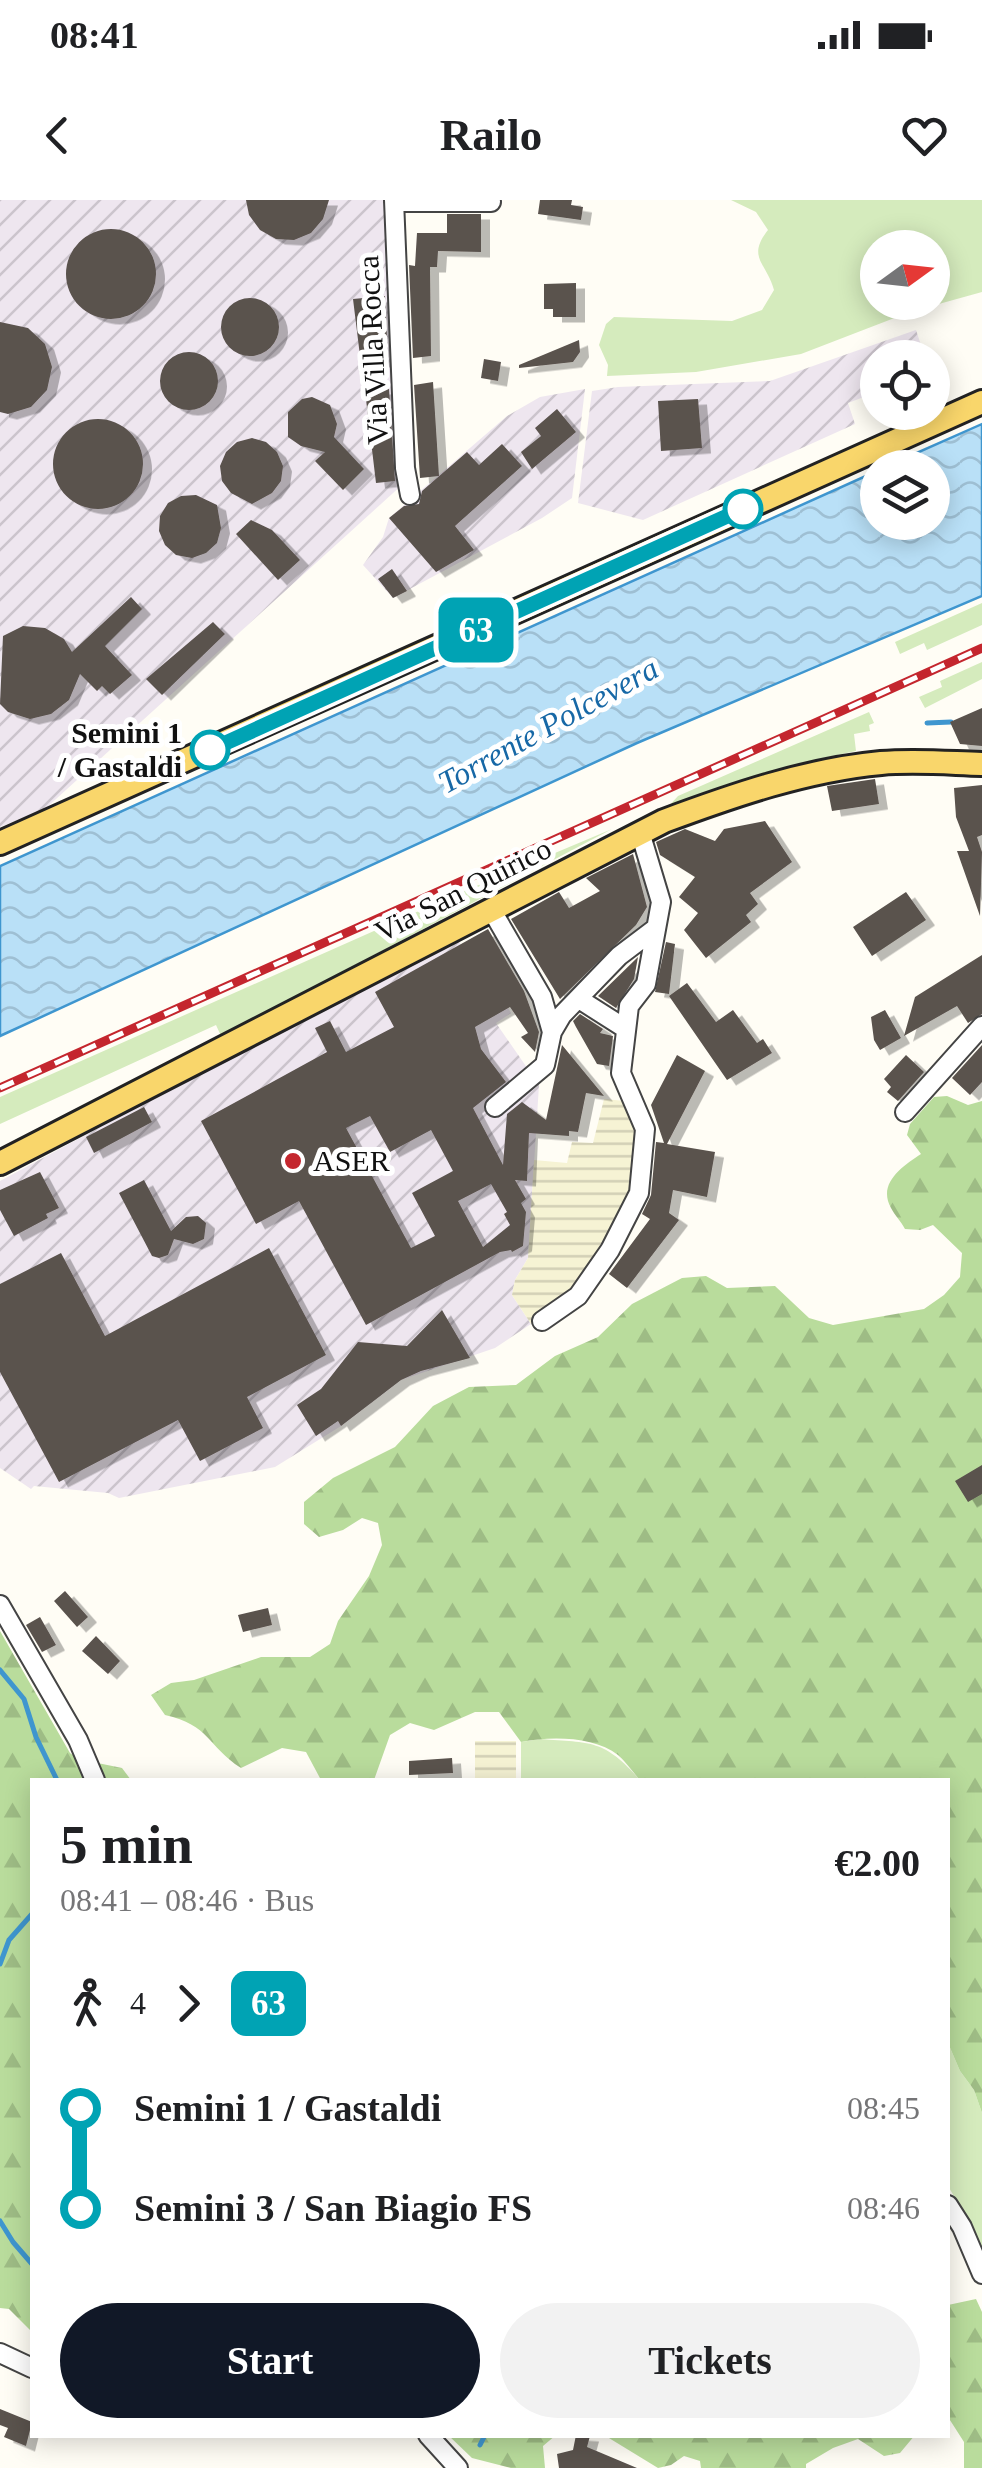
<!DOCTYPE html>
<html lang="en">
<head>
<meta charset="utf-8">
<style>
  :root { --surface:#fff; --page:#f2f2f2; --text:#202124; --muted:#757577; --accent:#111827 }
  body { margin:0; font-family:Georgia,serif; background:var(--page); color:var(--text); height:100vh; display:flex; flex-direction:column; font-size:38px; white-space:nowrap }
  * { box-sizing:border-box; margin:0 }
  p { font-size:32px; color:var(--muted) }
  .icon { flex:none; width:55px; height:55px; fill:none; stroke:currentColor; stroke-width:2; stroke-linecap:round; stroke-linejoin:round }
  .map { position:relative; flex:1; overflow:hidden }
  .sheet { position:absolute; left:30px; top:1578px; width:920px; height:660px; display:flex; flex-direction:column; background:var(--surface); border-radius:0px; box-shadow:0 5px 25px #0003 }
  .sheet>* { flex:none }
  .badge { padding:0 20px; border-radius:15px; font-size:35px; line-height:65px }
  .needle { width:65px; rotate:75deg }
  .fabs { position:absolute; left:860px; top:30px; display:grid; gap:20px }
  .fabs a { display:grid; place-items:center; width:90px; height:90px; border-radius:50%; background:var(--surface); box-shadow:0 5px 25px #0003; font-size:50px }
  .map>.badge { position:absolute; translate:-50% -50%; box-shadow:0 0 0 5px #fff }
  .legs { display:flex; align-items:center; gap:15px; height:110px; padding:0 30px; font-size:32px }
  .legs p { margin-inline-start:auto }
  .summary { display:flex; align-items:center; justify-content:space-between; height:170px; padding:0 30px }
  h1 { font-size:55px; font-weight:700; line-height:75px }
  .action { display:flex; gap:20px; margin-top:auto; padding:20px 30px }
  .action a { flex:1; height:115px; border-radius:60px; background:var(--accent); color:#fff; font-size:40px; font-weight:700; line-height:115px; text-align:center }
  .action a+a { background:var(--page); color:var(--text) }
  ul { padding:0 30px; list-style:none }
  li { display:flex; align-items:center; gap:35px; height:100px; font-size:38px }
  li i { display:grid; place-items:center; width:15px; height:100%; margin:0 12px; background:currentColor }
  li i::after { content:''; width:25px; height:25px; margin:-12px; border:8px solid; border-radius:50%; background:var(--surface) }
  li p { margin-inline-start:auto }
  li:first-child i { background:linear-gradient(#0000 50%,currentColor 0) }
  li:last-child i { background:linear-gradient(currentColor 50%,#0000 0) }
  .status { display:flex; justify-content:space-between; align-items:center; height:70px; padding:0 50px; background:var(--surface); direction:ltr }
  .status svg { height:28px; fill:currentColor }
  header { display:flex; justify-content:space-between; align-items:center; height:130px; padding:0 30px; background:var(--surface); font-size:45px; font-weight:700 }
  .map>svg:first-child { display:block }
  .industrial { fill:url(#industrial-furrows) }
  .farmland { fill:url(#farmland-rules) }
  .grass { fill:#d5ebbd; fill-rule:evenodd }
  .forest { fill:url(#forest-firs) }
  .water { fill:url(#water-waves); stroke:#3f96cf; stroke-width:2.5 }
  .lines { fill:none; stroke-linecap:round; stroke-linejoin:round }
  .stream { stroke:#3f96cf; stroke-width:5 }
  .building { fill:#5a524d; fill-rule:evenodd; filter:url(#shadow) }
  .minor-casing { stroke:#444; stroke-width:22 }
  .major-casing { stroke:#222; stroke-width:28 }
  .minor { stroke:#fff; stroke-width:18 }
  .major { stroke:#f9d66b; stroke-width:22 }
  .rail-casing { stroke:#c4262e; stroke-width:9 }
  .rail { stroke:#fff; stroke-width:5; stroke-dasharray:15; stroke-linecap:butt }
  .line-1-casing { stroke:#fff; stroke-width:22 }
  .line-1 { stroke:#00a3b4; stroke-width:15 }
  .stop-1-dot { fill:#fff; stroke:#00a3b4; stroke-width:5 }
  .poi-dot { fill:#c4262e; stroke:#fff; stroke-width:4 }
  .labels { text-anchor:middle; stroke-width:10; stroke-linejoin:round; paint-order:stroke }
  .street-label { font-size:30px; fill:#111; stroke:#fff }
  .stop-label { font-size:30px; font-weight:bold; fill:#111; stroke:#fff; text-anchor:end }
  .poi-label { font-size:30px; fill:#111; stroke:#fff; text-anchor:start }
  .water-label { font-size:32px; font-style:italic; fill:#1768a6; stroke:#fff }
</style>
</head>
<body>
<div class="status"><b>08:41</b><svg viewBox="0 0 49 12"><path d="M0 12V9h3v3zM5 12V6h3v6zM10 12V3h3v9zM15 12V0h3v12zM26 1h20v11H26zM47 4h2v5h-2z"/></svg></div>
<header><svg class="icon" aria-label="back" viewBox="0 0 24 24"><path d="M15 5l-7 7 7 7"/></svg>Railo<svg class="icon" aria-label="heart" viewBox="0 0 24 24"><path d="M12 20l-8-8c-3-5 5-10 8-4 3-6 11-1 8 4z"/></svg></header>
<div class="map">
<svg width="982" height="2268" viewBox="0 0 982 2268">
  <defs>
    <pattern id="industrial-furrows" width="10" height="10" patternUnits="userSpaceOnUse" patternTransform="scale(2.5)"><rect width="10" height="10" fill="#eee6ef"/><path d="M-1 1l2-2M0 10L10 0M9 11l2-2" fill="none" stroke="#cbc4cc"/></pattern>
    <pattern id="farmland-rules" width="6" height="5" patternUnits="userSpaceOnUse" patternTransform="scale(2.5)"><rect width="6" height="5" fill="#f6f3d4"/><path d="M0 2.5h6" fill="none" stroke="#d2cfb5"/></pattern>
    <pattern id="forest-firs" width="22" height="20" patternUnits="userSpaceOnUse" patternTransform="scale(2.5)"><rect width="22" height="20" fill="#b9dc9c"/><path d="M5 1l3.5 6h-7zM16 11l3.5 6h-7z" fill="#9ebc85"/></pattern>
    <pattern id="water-waves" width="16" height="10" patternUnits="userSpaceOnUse" patternTransform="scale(2.5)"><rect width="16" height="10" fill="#b9e0f7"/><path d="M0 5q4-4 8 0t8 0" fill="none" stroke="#9ebfd3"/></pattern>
    <filter id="shadow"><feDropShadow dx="9" dy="5.5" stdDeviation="0" flood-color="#0004"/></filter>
  </defs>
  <rect width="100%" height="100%" fill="#fffdf5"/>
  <path class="industrial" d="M0 0H389L403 284 45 609 0 627Z
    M916 130 925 157 878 158 877 192 848 203 855 224 643 320 578 303 592 191 618 187 770 181Z
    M585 189 572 298 542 318 393 398 363 365 383 337 389 318 507 216 540 197Z
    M456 736 474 768 482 764 511 813 496 823 539 885 528 1058 515 1080 512 1095 531 1124 495 1148 401 1180 341 1226 275 1267 119 1298 108 1293 34 1286 31 1289 0 1268V981Z"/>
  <path class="farmland" d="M604 899 625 901 637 930 631 991 573 1093 531 1124 512 1095 515 1080 528 1058 534 960 567 963 572 942 593 943Z
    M475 1541H516V1580H475Z"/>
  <path class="grass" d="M731 0H982V92L910 112 801 154 696 172 607 176 608 165 599 145 606 124 614 117 732 121 762 110 774 90C767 63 746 58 768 30L756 12ZM878 48H932V102H878Z
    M982 403V425L927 450 924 443 900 454 895 442Z
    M982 462V479L925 508 919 497 942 487 940 481Z
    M869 512 874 523 869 525 870 531 854 534 856 551 818 559 667 608 678 596Z
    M612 629 221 836 216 825 0 924V897L455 695Z
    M540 1539C592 1543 604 1539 640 1580H521V1542Z
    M948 1843 960 1871 974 1890 982 1913V2049L975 2032 948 1986Z"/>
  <path class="forest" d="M947 896 968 905 982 901V1913L974 1890 960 1871 948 1843V1580H640C633 1572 626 1562 618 1555 594 1536 550 1536 521 1542L499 1512H475L434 1530 410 1523 390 1535 374 1580H321L306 1552 282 1548 241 1568C207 1546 210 1525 165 1515L151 1495 171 1483 194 1480 261 1457H310L330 1444 338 1421 369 1376 382 1345 378 1323 362 1318 343 1330 319 1337 304 1324V1302L333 1278 395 1247 433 1206 469 1187 516 1185 555 1156 598 1137 632 1104 682 1078 706 1076 727 1088 775 1086 809 1118 833 1125 924 1109 944 1095 960 1077 962 1053 933 1025 920 1030 905 1029C901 1021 895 1016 891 1008 877 983 903 966 921 954L907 935 910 924 934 897Z
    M0 1431 70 1553 78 1559 122 1568 131 1580H32V2132L9 2109 0 2108Z
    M976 2099 982 2112V2268H964V2242L948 2217V2105Z
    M448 2235H556L543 2246 545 2268H511L472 2258Z
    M604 2235H915L900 2253 884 2256 858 2239 833 2248 806 2264V2268H701L700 2261 684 2256 671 2265 658 2268Z"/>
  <path class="water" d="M982 224V396L637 543 0 836V666L877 271 878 322H932V268L885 267Z"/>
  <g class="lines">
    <path class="stream" d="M927 523 951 522
      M0 1470 24 1499 36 1537 57 1580
      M0 1764 9 1740 32 1714
      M0 2021 13 2042 32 2064
      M480 2245 485 2235"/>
  </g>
  <path class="building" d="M246 0H329L323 19 311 33 294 40 276 39 260 30 249 15Z
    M540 0H572L571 5 583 7 581 20 538 14Z
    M447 14H481V52L438 51 437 67H430L431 156 413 158 409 65 415 66 417 33H447Z
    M66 74a45 45 0 1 1 90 0a45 45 0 1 1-90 0Z
    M576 83V117H553V109H544V84Z
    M385 96 388 161 361 164 353 99Z
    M221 127a29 29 0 1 1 58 0a29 29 0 1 1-58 0Z
    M0 122 28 128 45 144 52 167 47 190 31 207 8 214 0 212Z
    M579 140 580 152 573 162 519 168V165Z
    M160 181a29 29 0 1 1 58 0a29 29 0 1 1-58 0Z
    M484 159 501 162 498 181 481 178Z
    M433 182 439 276 420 278 414 185Z
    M389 188 395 281 376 283 365 191Z
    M312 197 330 205 337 224 334 237 364 269 343 290 315 261 325 252 301 246 288 237V212L302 199Z
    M698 199 702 248 661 251 658 201Z
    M557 209 576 232 532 269 521 252 541 236 535 228Z
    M53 264a45 45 0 1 1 90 0a45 45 0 1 1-90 0Z
    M252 238 266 242 277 252 283 266 281 281 272 293 252 304 231 293 222 281 220 266 226 252 237 242Z
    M502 244 522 266 455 326 474 350 436 372 389 318 404 306 419 304 422 291 467 252 479 265Z
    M196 295 217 305 221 328 217 343 206 353 192 358 176 355 165 345 159 331 160 316 168 303 181 296Z
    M251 320 272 330 300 360 278 380 236 334Z
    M392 369 407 391 393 398 378 379Z
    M131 397 142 409 105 446 132 475 110 494 102 486 97 491 80 474 69 500 51 514 30 519 8 512 0 504 3 436 23 426 45 428 64 439 72 452Z
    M213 422 225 434 162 495 146 479Z
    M982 508V546L960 544 950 522Z
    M875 579 879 604 832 611 827 586Z
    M982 585V635L977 637 982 652 980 716 957 651H969L956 617 954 588Z
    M765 621 792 662 750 693 758 704 746 715 751 722 706 758 684 730 698 713 679 697 695 677 660 655 656 642 685 629 715 641 724 629Z
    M633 654 647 707 636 725 560 799 511 719 559 692 569 708 600 691 586 678Z
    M906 692 926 720 872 756 853 727Z
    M488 729 524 791 539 832 535 852 521 837 528 833 510 807 475 827 481 849 506 882 473 908 503 965 507 914 522 902 546 920 562 845 604 896 586 893 578 932 569 931V936L529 933 527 981 515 980 526 999 521 1003 526 1012 523 1046 512 1052 511 1050 500 1052 366 1125 299 1001 256 1024 201 921 327 852 315 828 330 821 346 852 394 827 375 792ZM370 916 390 952 431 930 453 971 412 993 435 1036 411 1048 346 928ZM491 984 507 1012 504 1014 510 1025 483 1047 458 1001Z
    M666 742 675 744 669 794 655 792Z
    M982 755V814L968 823 957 806 904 836 915 797Z
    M638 757 634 779 616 808 598 796Z
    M687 783 716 822 733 810 757 843 763 839 772 853 727 880 669 796Z
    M885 810 901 838 880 850 874 840 871 817Z
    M580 814 603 829 600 833 613 836 609 866 597 864 576 827 573 821Z
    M982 845V882L970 895 952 878Z
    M677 855 705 871 667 944 715 952 707 997 673 990 669 1013 679 1020 627 1088 609 1074 650 1019 642 1014 651 995 656 942 664 943 651 905Z
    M906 855 924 872 898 901 887 892 891 887 884 879Z
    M144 907 152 922 94 953 86 937Z
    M40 972 59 1008 46 1014 48 1018 14 1036 0 1010V990Z
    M144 980 171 1031 186 1017 198 1016 206 1023 204 1039 193 1044 174 1039 168 1055 159 1058 152 1056 119 993Z
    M269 1048 326 1155 247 1197 263 1228 200 1261 178 1220 59 1282 0 1172V1084L61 1053 105 1136Z
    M442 1110 470 1158 421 1171 401 1180 341 1226 338 1221 316 1236 297 1205 321 1189 358 1142 407 1146Z
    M982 1265V1294L968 1302 955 1281Z
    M65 1391 88 1417 77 1427 54 1401Z
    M268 1408 272 1425 243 1432 238 1415Z
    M40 1417 56 1445 42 1452 26 1425Z
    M96 1436 120 1461 108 1474 82 1451Z
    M452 1558 453 1573 409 1575V1561Z
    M0 2209 32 2222 26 2246 4 2237 8 2228 0 2225Z
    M576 2235 590 2236 587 2247 637 2268H559L557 2254 573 2250Z"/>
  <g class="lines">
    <defs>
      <path id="minor" d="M394 0 405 268 410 295
        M394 2H491
        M491 709 542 797 552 832
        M579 799 626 829
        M495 907 545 865 552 832 562 815 619 756 656 728
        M905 912 982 826
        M542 1121 578 1096 610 1050 639 993 645 929 621 873 629 806 646 784 661 702 640 632
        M0 1405 78 1540 95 1580
        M948 2005 962 2027 982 2074
        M0 2153 32 2168
        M428 2235 458 2268"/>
      <path id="major" d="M0 643 982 202
        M0 963 664 621C734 595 806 570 881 563 915 560 948 563 982 564"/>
    </defs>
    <use href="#minor" class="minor-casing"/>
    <use href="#major" class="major-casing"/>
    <use href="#minor" class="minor"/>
    <use href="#major" class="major"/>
    <defs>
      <path id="rail" d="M0 888 982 448"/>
    </defs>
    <use href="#rail" class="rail-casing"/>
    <use href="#rail" class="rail"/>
  </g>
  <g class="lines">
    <defs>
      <path id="line-1" d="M210 550 743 309"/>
    </defs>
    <use href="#line-1" class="line-1-casing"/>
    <use href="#line-1" class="line-1"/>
  </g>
  <g class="stop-1-dot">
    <circle cx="743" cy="309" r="18"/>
    <circle cx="210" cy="550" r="18"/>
  </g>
  <circle class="poi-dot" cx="293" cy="961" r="10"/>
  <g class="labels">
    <g class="street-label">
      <text transform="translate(373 150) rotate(-93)" y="10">Via Villa Rocca</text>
      <text transform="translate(463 690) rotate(-27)" y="10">Via San Quirico</text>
    </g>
    <g class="stop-label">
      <text x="182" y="543">Semini 1<tspan x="182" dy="34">/ Gastaldi</tspan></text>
    </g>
    <g class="poi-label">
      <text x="313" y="971">ASER</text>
    </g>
    <g class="water-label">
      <text transform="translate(548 525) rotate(-29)" y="11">Torrente Polcevera</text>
    </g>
  </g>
</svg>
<div class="fabs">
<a><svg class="needle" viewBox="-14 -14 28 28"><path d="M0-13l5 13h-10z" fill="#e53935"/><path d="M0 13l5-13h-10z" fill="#757577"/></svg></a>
<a><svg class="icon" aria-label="locate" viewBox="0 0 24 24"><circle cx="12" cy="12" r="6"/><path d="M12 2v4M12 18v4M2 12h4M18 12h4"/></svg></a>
<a><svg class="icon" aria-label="layers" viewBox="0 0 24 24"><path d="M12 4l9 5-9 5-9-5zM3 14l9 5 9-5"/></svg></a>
</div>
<b class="badge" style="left:476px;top:430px;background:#00a3b4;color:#fff">63</b>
<section class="sheet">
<div class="summary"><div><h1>5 min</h1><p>08:41 – 08:46 · Bus</p></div><b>€2.00</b></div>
<div class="legs"><svg class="icon" aria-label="walk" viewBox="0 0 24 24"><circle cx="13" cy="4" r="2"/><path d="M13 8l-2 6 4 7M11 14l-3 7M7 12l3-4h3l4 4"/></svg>4<svg class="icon" aria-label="forward" viewBox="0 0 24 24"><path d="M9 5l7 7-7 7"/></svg><b class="badge" style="background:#00a3b4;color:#fff">63</b></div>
<ul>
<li><i style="color:#00a3b4"></i><b>Semini 1 / Gastaldi</b><p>08:45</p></li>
<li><i style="color:#00a3b4"></i><b>Semini 3 / San Biagio FS</b><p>08:46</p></li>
</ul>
<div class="action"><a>Start</a><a>Tickets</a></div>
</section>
</div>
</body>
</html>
